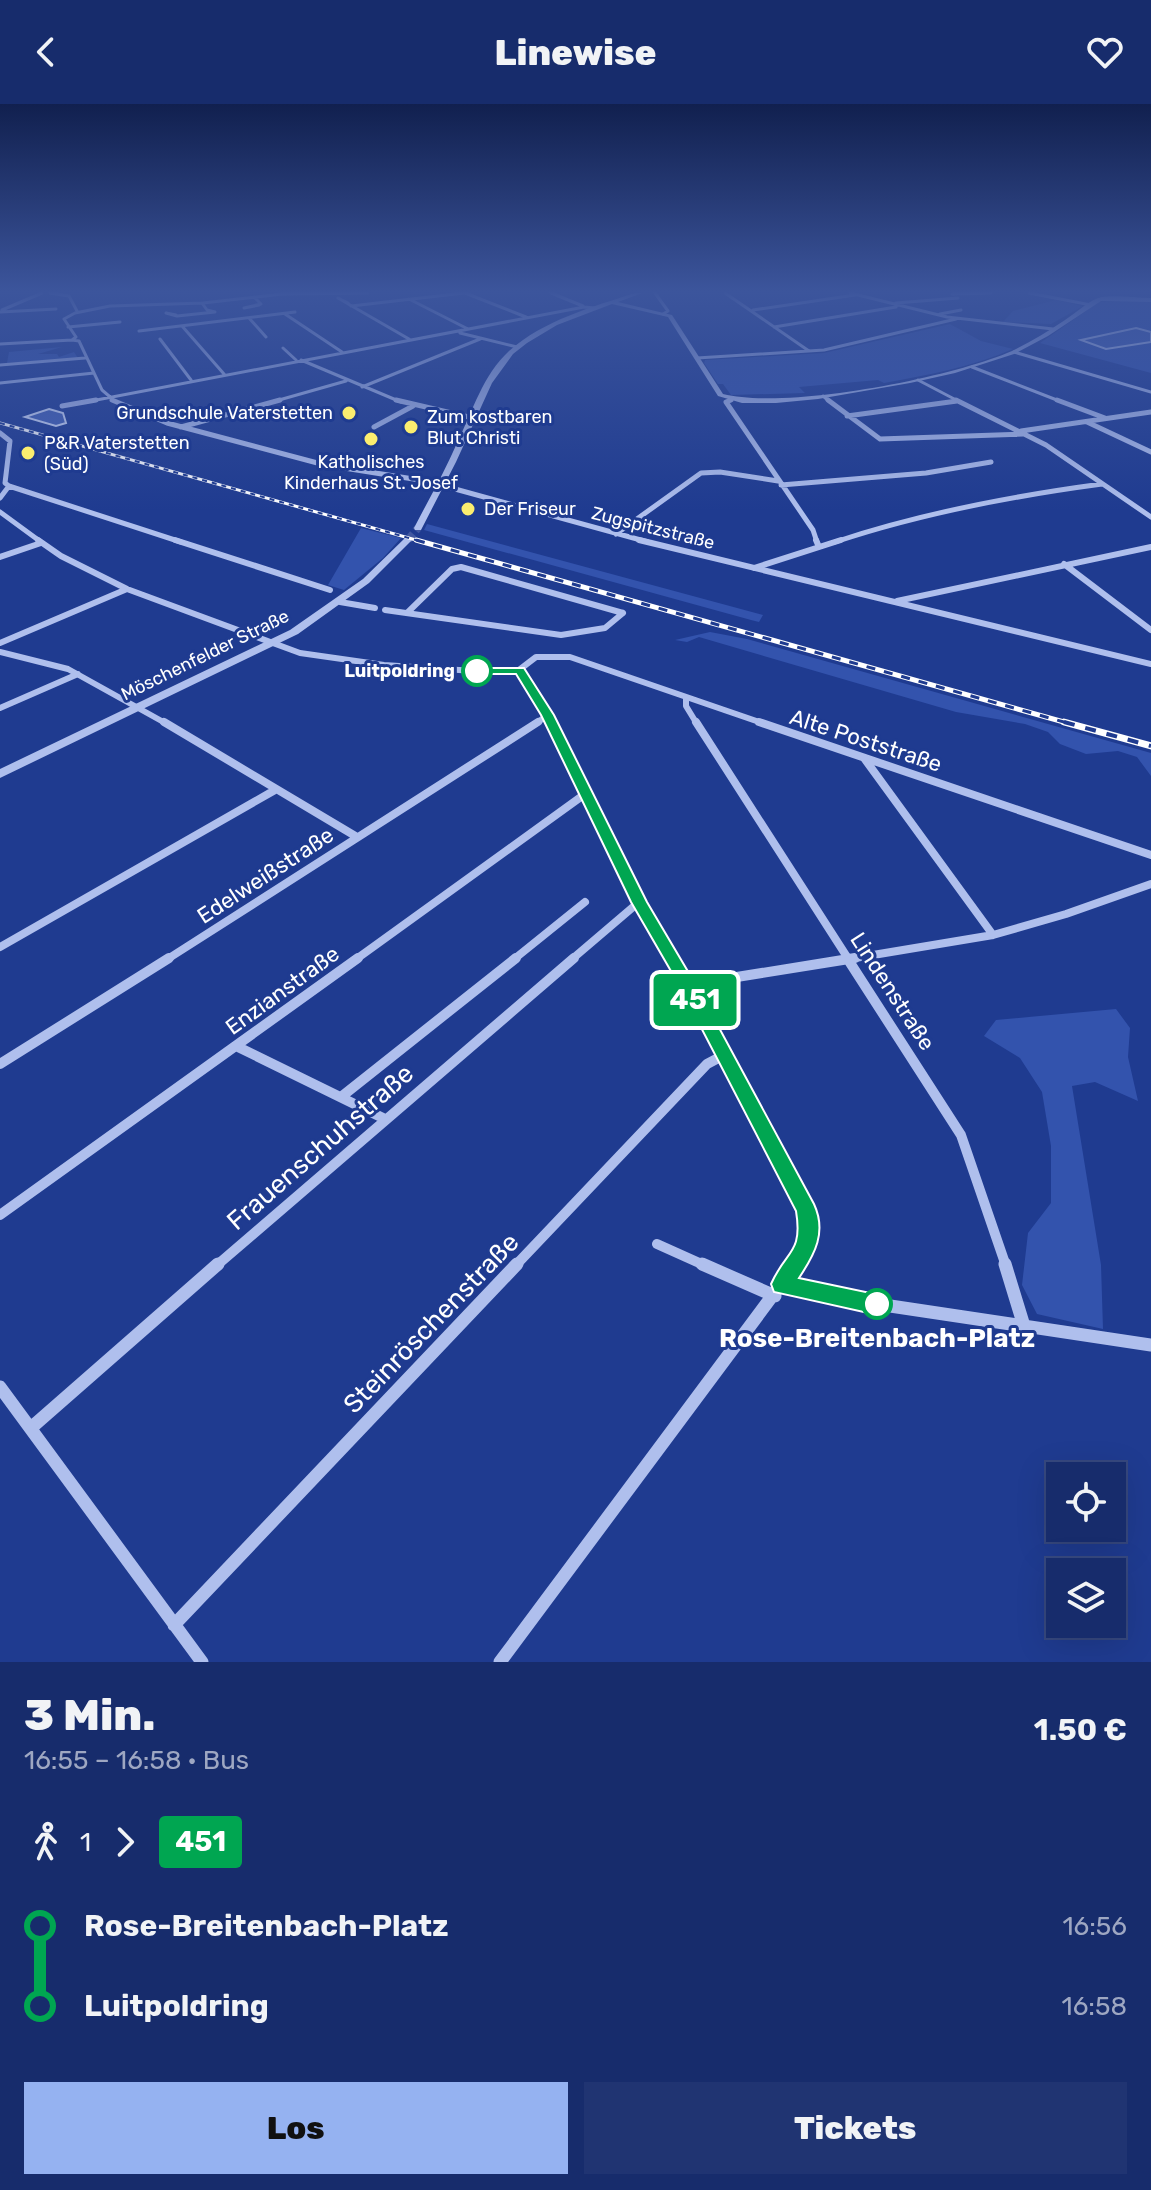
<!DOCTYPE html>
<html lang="de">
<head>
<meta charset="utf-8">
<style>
  :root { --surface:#172c6c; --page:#203472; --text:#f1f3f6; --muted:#9ea7c2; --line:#36487f; --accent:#95b2f1 }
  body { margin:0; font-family:Rubik,sans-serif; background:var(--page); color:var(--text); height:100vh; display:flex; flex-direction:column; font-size:30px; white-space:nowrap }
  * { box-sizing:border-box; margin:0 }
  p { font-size:26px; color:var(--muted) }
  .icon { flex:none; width:44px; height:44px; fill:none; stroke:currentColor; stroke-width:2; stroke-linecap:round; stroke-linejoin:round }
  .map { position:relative; height:1558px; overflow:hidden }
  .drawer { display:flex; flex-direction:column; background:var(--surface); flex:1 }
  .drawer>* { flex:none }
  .badge { padding:0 16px; border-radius:6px; font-size:28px; line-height:52px }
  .tools { position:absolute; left:1046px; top:1358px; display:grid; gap:16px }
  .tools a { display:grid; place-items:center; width:80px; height:80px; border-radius:0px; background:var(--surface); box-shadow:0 8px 32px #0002,0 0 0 2px var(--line); font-size:40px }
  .map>.badge { position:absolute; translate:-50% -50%; box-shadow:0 0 0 4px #fff }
  .legs { display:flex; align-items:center; gap:12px; height:88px; padding:0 24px; font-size:26px }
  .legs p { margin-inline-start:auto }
  .summary { display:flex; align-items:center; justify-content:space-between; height:136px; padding:0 24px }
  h1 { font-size:44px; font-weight:800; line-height:60px }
  .primary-button { display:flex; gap:16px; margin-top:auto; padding:16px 24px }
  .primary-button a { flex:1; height:92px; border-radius:0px; background:var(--accent); color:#111; font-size:32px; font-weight:800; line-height:92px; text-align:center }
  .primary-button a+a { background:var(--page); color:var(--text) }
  ul { padding:0 24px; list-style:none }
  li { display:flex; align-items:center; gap:28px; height:80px; font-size:30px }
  li i { display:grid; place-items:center; width:12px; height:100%; margin:0 10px; background:currentColor }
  li i::after { content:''; width:20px; height:20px; margin:-10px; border:6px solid; border-radius:50%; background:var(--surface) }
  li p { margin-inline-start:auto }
  li:first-child i { background:linear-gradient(#0000 50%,currentColor 0) }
  li:last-child i { background:linear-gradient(currentColor 50%,#0000 0) }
  header { display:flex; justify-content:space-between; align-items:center; height:104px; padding:0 24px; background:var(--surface); font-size:36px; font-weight:800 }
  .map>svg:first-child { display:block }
  .green { fill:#3353ad }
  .building { fill:#4461b5; stroke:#d4def9; stroke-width:2 }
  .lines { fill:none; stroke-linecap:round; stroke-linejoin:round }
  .tertiary-tunnel { stroke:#4158a1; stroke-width:8; stroke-dasharray:8 4; stroke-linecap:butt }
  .minor-far5 { stroke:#afbfed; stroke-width:3 }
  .minor-far4 { stroke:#afbfed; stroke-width:5 }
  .minor-far3 { stroke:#afbfed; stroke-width:6 }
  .minor-far2 { stroke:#afbfed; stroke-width:8 }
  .minor-far1 { stroke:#afbfed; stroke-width:10 }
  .minor { stroke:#afbfed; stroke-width:13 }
  .tertiary { fill:#afbfed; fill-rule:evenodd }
  .rail-far2-casing { stroke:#fff; stroke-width:3 }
  .rail-far1-casing { stroke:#fff; stroke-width:5 }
  .rail-casing { stroke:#fff; stroke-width:7 }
  .rail-far2 { stroke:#1f3b90; stroke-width:2; stroke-dasharray:5; stroke-linecap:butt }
  .rail-far1 { stroke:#1f3b90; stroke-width:3; stroke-dasharray:9; stroke-linecap:butt }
  .rail { stroke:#1f3b90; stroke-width:4; stroke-dasharray:11; stroke-linecap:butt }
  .line-1 { fill:#00a651; stroke:#fff; stroke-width:2 }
  .poi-dot { fill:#fbed6f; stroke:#1f3b90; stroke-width:3 }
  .stop-1-dot { fill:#fff; stroke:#00a651; stroke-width:4 }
  .labels { text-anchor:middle; stroke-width:6; stroke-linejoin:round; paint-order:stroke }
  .far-poi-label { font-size:18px; fill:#fff; stroke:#1f3b90; text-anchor:start }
  .far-street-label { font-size:18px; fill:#fff; stroke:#1f3b90 }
  .far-stop-label { font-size:18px; font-weight:bold; fill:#fff; stroke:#1f3b90; text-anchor:end }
  .street-label { font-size:22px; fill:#fff; stroke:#1f3b90 }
  .near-street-label { font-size:26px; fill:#fff; stroke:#1f3b90 }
  .near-stop-label { font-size:26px; font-weight:bold; fill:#fff; stroke:#1f3b90 }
</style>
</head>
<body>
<header><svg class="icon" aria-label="back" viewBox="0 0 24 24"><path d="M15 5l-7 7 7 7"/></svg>Linewise<svg class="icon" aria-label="heart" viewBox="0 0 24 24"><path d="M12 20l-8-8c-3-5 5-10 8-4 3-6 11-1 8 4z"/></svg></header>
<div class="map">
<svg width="1151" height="1558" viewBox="0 0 1151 1558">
  <rect width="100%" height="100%" fill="#1f3b90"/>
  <path class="green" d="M1056 196 1083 202 1051 220 1003 218 1013 207Z
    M1151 197V269L1040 239 1099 198Z
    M950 220 981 237 1013 245C972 263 928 271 884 279L878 276 799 283 805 289 731 291 723 280H718L704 259 705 256 824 249Z
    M62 243 38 250H57L59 253 74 248 78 254 7 259 9 248Z
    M427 420 763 511 759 518 751 516 424 426Z
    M361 424 401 434 383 454 344 486 328 481Z
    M710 528 747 535 1151 649V672L1137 653 1118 647 1086 650 1060 640 1048 628 1025 620 956 608 699 533 687 538 675 536Z
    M1116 905 1130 924 1128 953 1138 997 1095 978 1072 982 1101 1161 1103 1225 1037 1210 1022 1181 1028 1129 1051 1099V1042L1042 988 1020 954 984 932 996 916Z"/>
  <path class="building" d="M1136 224 1151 228V238L1106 245 1081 236Z
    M49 305 63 309 66 319 56 322 25 313Z"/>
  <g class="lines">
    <path class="tertiary-tunnel" d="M408 436 418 424"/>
    <path class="minor-far5" d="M50 189 69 192 77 207
      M465 189 526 213
      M551 189 583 202
      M655 189 668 207 663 210
      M725 189 809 247
      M850 189 947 213 1053 225
      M1029 189 1091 201
      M952 190 991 189
      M254 193 261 200 244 204 259 201
      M409 195 468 225
      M348 199 338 194 409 235
      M896 199 958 194
      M351 202 464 189
      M2 206 42 189
      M753 206 855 191
      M0 208 56 205
      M285 210 342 248
      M940 210 961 206
      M176 211 166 209 177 212 215 208 207 206 202 199
      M249 214 266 233
      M182 222 224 270
      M68 223 120 218
      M774 223 896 203
      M139 227 295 208
      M460 229 517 243
      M160 235 191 276
      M0 240 72 236
      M283 244 296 256
      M1014 248 1151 288
      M697 254 824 246 956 215
      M301 256 401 298
      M0 261 85 254
      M972 263 1062 298
      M918 276 960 298
      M0 279 94 269
      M362 283 480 235
      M823 292 830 298
      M86 298 584 203 595 204
      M116 298 102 286 79 237 72 236 76 233 64 215 75 209 110 202 203 199 282 190 368 189
      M272 298 346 277
      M727 298 732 295
      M953 298 957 297"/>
    <path class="minor-far4" d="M112 296 167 319 325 361 426 377 648 438
      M396 296 473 314
      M731 296 726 298 813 426 817 438
      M828 296 880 335 1023 330
      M956 296 1046 341 1151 413
      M1057 296 1105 314
      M62 302 96 296
      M847 312 957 297
      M1087 318 1151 348
      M181 323 280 296
      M374 323 413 302
      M1021 327 1151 308
      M0 329 10 337 5 379 9 382
      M781 381 926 369 991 358
      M9 382 181 438
      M0 394 9 382
      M0 408 41 438
      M616 430 701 369 720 368 778 377
      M835 438C922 409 1012 392 1102 380"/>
    <path class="minor-far3" d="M38 436 61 452 127 485 300 549 384 561 474 567 519 566 536 553H570L765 620
      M175 436 330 486
      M639 436 1151 560
      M816 436 819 443
      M0 453 41 439
      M1064 460 1151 526
      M754 464 841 436
      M897 497 1151 443
      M340 498 375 504
      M385 506 561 531 605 524 623 509
      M407 509 452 465 461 463 623 509
      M0 539 127 485
      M0 548 68 565 167 620
      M519 566 552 620
      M686 595V602L697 620
      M0 604 78 570
      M535 620 548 611"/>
    <path class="minor-far2" d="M164 618 357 733
      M551 618 639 798 672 856
      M696 618 849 856
      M759 618 1151 751
      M864 654 993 831
      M0 843 275 686
      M166 856 538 618
      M355 856 585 690
      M513 856 585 798
      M571 856 639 798
      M843 856 993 831 1066 810 1151 780"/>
    <path class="minor-far1" d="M671 854 806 1106 807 1132 795 1162
      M847 854 961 1031 1006 1162
      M687 881 855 854
      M236 942 385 1015
      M0 960 169 854
      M341 993 516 854
      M0 1111 358 854
      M657 1140 706 1162
      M216 1162 574 854
      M515 1162 707 960 724 951"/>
    <path class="minor" d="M702 1160 775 1192
      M1005 1160 1024 1222
      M782 1180 877 1200 1151 1241
      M0 1283 202 1558
      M32 1323 218 1160
      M174 1521 517 1160
      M500 1558 796 1160"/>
    <path class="tertiary" d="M635 189H642L618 198 672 211 723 290C788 306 950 274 1012 247 1031 238 1048 227 1065 216 1076 209 1090 195 1102 193 1117 191 1135 194 1151 194V198L1101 197 1048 232 1014 250 955 269 910 279 818 295 776 299H742L718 292 668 213 612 200 557 221 527 239 513 250 492 279 456 358 421 426H415L414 424C429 395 445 367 458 337 473 306 483 271 509 247 544 216 592 203 635 189Z
      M405 434 412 436 369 479 298 530 0 674V665L290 526 363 475Z"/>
    <defs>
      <path id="rail-far2" d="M0 319 423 438"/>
      <path id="rail-far1" d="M416 436 1071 620"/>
      <path id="rail" d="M1064 618 1151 642"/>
    </defs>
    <use href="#rail-far2" class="rail-far2-casing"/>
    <use href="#rail-far1" class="rail-far1-casing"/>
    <use href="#rail" class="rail-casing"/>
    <use href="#rail-far2" class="rail-far2"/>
    <use href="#rail-far1" class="rail-far1"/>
    <use href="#rail" class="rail"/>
  </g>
  <linearGradient id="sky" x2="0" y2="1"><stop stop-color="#11204f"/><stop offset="0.46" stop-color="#3c559c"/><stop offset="1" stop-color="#3c559c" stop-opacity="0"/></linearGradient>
  <rect width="1151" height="407" fill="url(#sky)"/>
  <path class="line-1" d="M477 564H524L554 611 647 798 696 881 814 1100C827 1128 815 1150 799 1174L885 1192 888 1200 885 1208 877 1211 774 1188 771 1180C786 1146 803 1150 796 1107L679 881 631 798 541 611 516 570H472V565Z"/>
  <g class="poi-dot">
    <circle cx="349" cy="309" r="8"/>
    <circle cx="411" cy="323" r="8"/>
    <circle cx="371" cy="335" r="8"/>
    <circle cx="28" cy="349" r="8"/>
    <circle cx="468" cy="405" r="8"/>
  </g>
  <g class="stop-1-dot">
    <circle cx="477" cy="567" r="14"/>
    <circle cx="877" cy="1200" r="14"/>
  </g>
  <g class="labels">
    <g class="far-poi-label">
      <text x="333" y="315" text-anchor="end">Grundschule Vaterstetten</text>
      <text x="427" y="319">Zum kostbaren<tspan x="427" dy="21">Blut Christi</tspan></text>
      <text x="44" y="345">P&amp;R Vaterstetten<tspan x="44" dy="21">(Süd)</tspan></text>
      <text x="371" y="364" text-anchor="middle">Katholisches<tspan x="371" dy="21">Kinderhaus St. Josef</tspan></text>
      <text x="484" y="411">Der Friseur</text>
    </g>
    <g class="far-street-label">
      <text transform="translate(653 424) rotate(14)" y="6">Zugspitzstraße</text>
      <text transform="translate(205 551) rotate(-26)" y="6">Möschenfelder Straße</text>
    </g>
    <g class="far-stop-label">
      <text x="455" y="573">Luitpoldring</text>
    </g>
    <g class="street-label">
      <text transform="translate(866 636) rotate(18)" y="8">Alte Poststraße</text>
      <text transform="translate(265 771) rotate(-33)" y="8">Edelweißstraße</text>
      <text transform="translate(282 886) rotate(-36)" y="8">Enzianstraße</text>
      <text transform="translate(893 887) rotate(57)" y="8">Lindenstraße</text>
    </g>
    <g class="near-street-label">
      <text transform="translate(320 1043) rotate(-41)" y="9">Frauenschuhstraße</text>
      <text transform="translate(431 1219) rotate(-46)" y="9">Steinröschenstraße</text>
    </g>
    <g class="near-stop-label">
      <text x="877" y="1243">Rose-Breitenbach-Platz</text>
    </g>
  </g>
</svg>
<div class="tools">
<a><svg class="icon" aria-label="locate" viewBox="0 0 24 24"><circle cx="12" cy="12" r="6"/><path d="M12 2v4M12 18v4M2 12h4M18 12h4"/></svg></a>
<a><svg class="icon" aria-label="layers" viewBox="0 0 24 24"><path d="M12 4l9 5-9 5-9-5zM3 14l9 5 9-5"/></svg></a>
</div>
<b class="badge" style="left:695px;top:896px;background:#00a651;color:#fff">451</b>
</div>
<section class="drawer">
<div class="summary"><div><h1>3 Min.</h1><p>16:55 – 16:58 · Bus</p></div><b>1.50 €</b></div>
<div class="legs"><svg class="icon" aria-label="walk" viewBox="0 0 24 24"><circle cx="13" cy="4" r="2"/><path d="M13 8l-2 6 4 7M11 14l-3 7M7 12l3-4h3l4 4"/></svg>1<svg class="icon" aria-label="forward" viewBox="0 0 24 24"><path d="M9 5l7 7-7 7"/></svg><b class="badge" style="background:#00a651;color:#fff">451</b></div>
<ul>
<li><i style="color:#00a651"></i><b>Rose-Breitenbach-Platz</b><p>16:56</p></li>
<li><i style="color:#00a651"></i><b>Luitpoldring</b><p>16:58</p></li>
</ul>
<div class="primary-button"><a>Los</a><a>Tickets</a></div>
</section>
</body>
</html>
